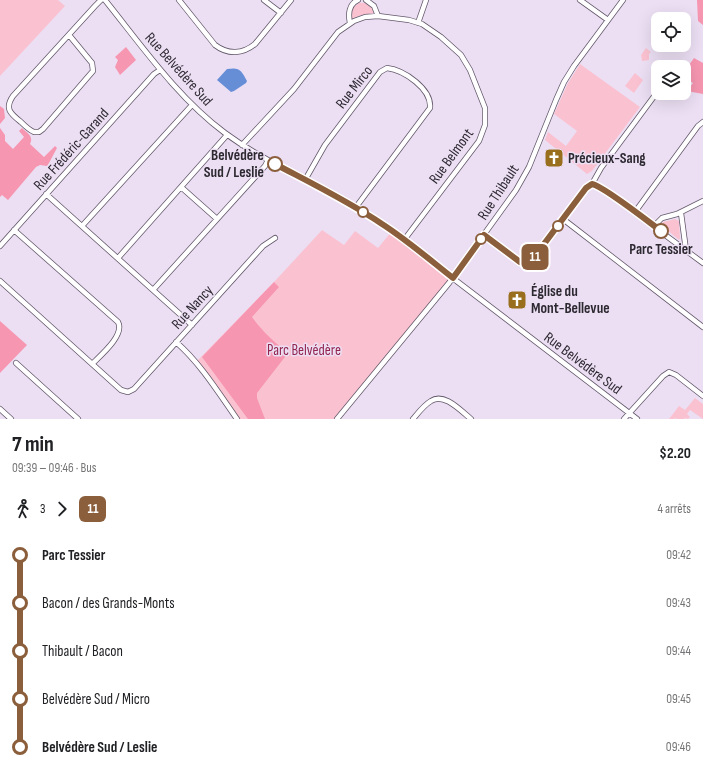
<!DOCTYPE html>
<html lang="fr">
<head>
<meta charset="utf-8">
<style>
  :root { --surface:#fff; --page:#f6f6f6; --text:#202124; --muted:#757577 }
  body { margin:0; font-family:"Sofia Sans Condensed",sans-serif; background:var(--page); color:var(--text); height:100vh; display:flex; flex-direction:column; font-size:15px; white-space:nowrap }
  * { box-sizing:border-box; margin:0 }
  p { font-size:13px; color:var(--muted) }
  .icon { flex:none; width:22px; height:22px; fill:none; stroke:currentColor; stroke-width:2; stroke-linecap:round; stroke-linejoin:round }
  .map { position:relative; height:419px; overflow:hidden }
  .side { display:flex; flex-direction:column; background:var(--surface); flex:1 }
  .side>* { flex:none }
  .badge { padding:0 8px; border-radius:6px; font-size:14px; line-height:26px }
  .tools { position:absolute; left:651px; top:12px; display:grid; gap:8px }
  .tools a { display:grid; place-items:center; width:40px; height:40px; border-radius:8px; background:var(--surface); box-shadow:0 4px 16px #0002; font-size:20px }
  .map>.badge { position:absolute; translate:-50% -50%; box-shadow:0 0 0 2px #fff }
  .legs { display:flex; align-items:center; gap:6px; height:44px; padding:0 12px; font-size:13px }
  .legs p { margin-inline-start:auto }
  .overview { display:flex; align-items:center; justify-content:space-between; height:68px; padding:0 12px }
  h1 { font-size:22px; font-weight:700; line-height:30px }
  ul { padding:0 12px; list-style:none }
  li { display:flex; align-items:center; gap:14px; height:48px; font-size:15px }
  li i { display:grid; place-items:center; width:6px; height:100%; margin:0 5px; background:currentColor }
  li i::after { content:''; width:10px; height:10px; margin:-5px; border:3px solid; border-radius:50%; background:var(--surface) }
  li p { margin-inline-start:auto }
  li:first-child i { background:linear-gradient(#0000 50%,currentColor 0) }
  li:last-child i { background:linear-gradient(currentColor 50%,#0000 0) }
  .map>svg:first-child { display:block }
  .green { fill:#fac2d0 }
  .forest { fill:#f696b0 }
  .water { fill:#658ed7 }
  .lines { fill:none; stroke-linecap:round; stroke-linejoin:round }
  .minor-casing { stroke:#63586a; stroke-width:6 }
  .minor { stroke:#fff; stroke-width:4.5 }
  .line-1-casing { stroke:#fff; stroke-width:9 }
  .line-1 { stroke:#8b5e3c; stroke-width:6 }
  .stop-1-dot { fill:#fff; stroke:#8b5e3c; stroke-width:2 }
  .labels { text-anchor:middle; stroke-width:3; stroke-linejoin:round; paint-order:stroke }
  .street-label { font-size:15px; fill:#2d2931; stroke:#ecdff4 }
  .stop-label { font-size:15px; font-weight:bold; fill:#2d2931; stroke:#ecdff4; text-anchor:end }
  .poi-label { font-size:15px; font-weight:bold; fill:#2d2931; stroke:#ecdff4; text-anchor:start }
  .park-label { font-size:15px; fill:#93244e; stroke:#ecdff4 }
</style>
</head>
<body>
<div class="map">
<svg width="703" height="419" viewBox="0 0 703 419">
  <rect width="100%" height="100%" fill="#ecdff4"/>
  <path class="green" d="M0 0H58L65 6 0 76Z
    M359 3C367 2 373 5 374 13L362 15 351 19C350 12 352 6 359 3Z
    M646 48 651 52 649 54V60L642 61 641 55Z
    M580 64 640 107 592 171 587 174 545 140 548 132 566 146 577 131 554 114 568 83Z
    M635 73 643 80 634 93 625 86Z
    M675 219 679 221 680 238 679 240 661 225 663 222Z
    M322 230 344 245 355 231 378 248 392 231 453 278 337 419H237L196 362 274 282Z
    M695 398 703 404V419L690 410 687 414 690 417 688 419 685 418 684 419H677L675 418 674 419H669L679 406 685 410Z"/>
  <path class="forest" d="M697 0H703V25L698 21Z
    M126 47 136 60 120 75 115 67 118 60 115 57Z
    M694 58 703 63V94L687 91 693 83 684 77V72Z
    M0 106 4 109 5 118 0 124Z
    M0 128 5 135V141L13 149 24 137 19 131 22 128C27 133 34 136 30 144L44 157 55 146 57 148 49 163 47 166 40 165 36 167 8 200 2 195 0 197Z
    M274 282 279 287 252 317C262 331 274 342 288 353L257 393V398L265 419H248L202 357Z
    M0 321 27 345 0 373Z"/>
  <path class="water" d="M227 69C240 67 241 70 247 81L246 83 234 91 231 92 217 80Z"/>
  <g class="lines">
    <defs>
      <path id="minor" d="M105 0C142 46 177 97 225 133 244 147 265 159 287 170 319 187 351 204 382 224L637 419
        M179 0 215 45C228 55 243 54 255 44L291 0
        M264 0 281 13
        M366 0 374 6 378 16
        M580 0 608 20
        M350 23C348 14 349 4 358 0
        M418 23 426 0
        M69 35 92 63 93 71 43 129 39 132H34C29 130 25 126 21 122 11 114 4 109 13 96L95 6 101 0
        M242 145 294 89 338 32 354 21 365 17 378 16 409 20 422 24 441 37 461 55 470 70 485 108V125L479 141 404 240
        M305 180 325 145 380 72 387 68C404 70 432 89 430 108L356 207
        M592 184 597 185 611 195 703 263
        M181 187 217 219
        M46 194 192 325
        M635 212 698 126 703 122
        M681 213 686 250
        M563 219 703 327
        M82 226 192 105
        M654 226 662 218 677 214 703 201
        M14 230 118 322C125 335 101 355 92 364
        M484 235 520 262 524 263 533 260 586 188 592 184 601 168 658 91
        M0 246 154 74 160 70
        M118 258 227 135
        M0 281 121 390 128 392 134 389 263 246 275 238
        M153 290 265 166 268 160
        M176 342C201 364 218 392 237 419
        M16 363 78 419
        M0 409 11 419
        M337 419 449 283 516 190 529 167 556 100 564 82 574 66 623 0
        M413 419C418 413 424 405 431 401 444 392 461 411 471 419
        M624 419 663 376 669 372 676 375 703 396"/>
    </defs>
    <use href="#minor" class="minor-casing"/>
    <use href="#minor" class="minor"/>
  </g>
  <g class="lines">
    <defs>
      <path id="line-1" d="M275 164C311 183 348 201 382 224 407 240 430 260 453 278L484 235 520 262 524 263 532 260 586 188 592 184C603 186 649 222 661 231"/>
    </defs>
    <use href="#line-1" class="line-1-casing"/>
    <use href="#line-1" class="line-1"/>
  </g>
  <defs>
    <symbol id="church-square" viewBox="-11 -11 22 22"><rect x="-9" y="-9" width="18" height="18" rx="4" fill="#996e1c" stroke="#ecdff4"/><path d="M-1.2-6h2.4v3.5h3.3v2.4h-3.3V6h-2.4V-.1h-3.3v-2.4h3.3Z" fill="#fff"/></symbol>
  </defs>
  <g fill-rule="evenodd">
    <use href="#church-square" x="543" y="147" width="22" height="22"/>
    <use href="#church-square" x="506" y="289" width="22" height="22"/>
  </g>
  <g class="stop-1-dot">
    <circle cx="275" cy="164" r="7"/>
    <circle cx="363" cy="212" r="5"/>
    <circle cx="558" cy="226" r="5"/>
    <circle cx="661" cy="231" r="7"/>
    <circle cx="481" cy="239" r="5"/>
  </g>
  <g class="labels">
    <g class="street-label">
      <text transform="translate(179 69) rotate(48)" y="5">Rue Belvédère Sud</text>
      <text transform="translate(354 87) rotate(-52)" y="5">Rue Mirco</text>
      <text transform="translate(71 149) rotate(-48)" y="5">Rue Frédéric-Garand</text>
      <text transform="translate(451 156) rotate(-54)" y="5">Rue Belmont</text>
      <text transform="translate(498 192) rotate(-57)" y="5">Rue Thibault</text>
      <text transform="translate(192 307) rotate(-48)" y="5">Rue Nancy</text>
      <text transform="translate(583 363) rotate(37)" y="5">Rue Belvédère Sud</text>
    </g>
    <g class="stop-label">
      <text x="264" y="160">Belvédère<tspan x="264" dy="17">Sud / Leslie</tspan></text>
      <text x="661" y="254" text-anchor="middle">Parc Tessier</text>
    </g>
    <g class="poi-label">
      <text x="568" y="163">Précieux-Sang</text>
      <text x="531" y="296">Église du<tspan x="531" dy="17">Mont-Bellevue</tspan></text>
    </g>
    <g class="park-label">
      <text x="304" y="355">Parc Belvédère</text>
    </g>
  </g>
</svg>
<div class="tools">
<a><svg class="icon" aria-label="locate" viewBox="0 0 24 24"><circle cx="12" cy="12" r="6"/><path d="M12 2v4M12 18v4M2 12h4M18 12h4"/></svg></a>
<a><svg class="icon" aria-label="layers" viewBox="0 0 24 24"><path d="M12 4l9 5-9 5-9-5zM3 14l9 5 9-5"/></svg></a>
</div>
<b class="badge" style="left:535px;top:257px;background:#8b5e3c;color:#fff">11</b>
</div>
<section class="side">
<div class="overview"><div><h1>7 min</h1><p>09:39 – 09:46 · Bus</p></div><b>$2.20</b></div>
<div class="legs"><svg class="icon" aria-label="walk" viewBox="0 0 24 24"><circle cx="13" cy="4" r="2"/><path d="M13 8l-2 6 4 7M11 14l-3 7M7 12l3-4h3l4 4"/></svg>3<svg class="icon" aria-label="forward" viewBox="0 0 24 24"><path d="M9 5l7 7-7 7"/></svg><b class="badge" style="background:#8b5e3c;color:#fff">11</b><p>4 arrêts</p></div>
<ul>
<li><i style="color:#8b5e3c"></i><b>Parc Tessier</b><p>09:42</p></li>
<li><i style="color:#8b5e3c"></i><span>Bacon / des Grands-Monts</span><p>09:43</p></li>
<li><i style="color:#8b5e3c"></i><span>Thibault / Bacon</span><p>09:44</p></li>
<li><i style="color:#8b5e3c"></i><span>Belvédère Sud / Micro</span><p>09:45</p></li>
<li><i style="color:#8b5e3c"></i><b>Belvédère Sud / Leslie</b><p>09:46</p></li>
</ul>
</section>
</body>
</html>
